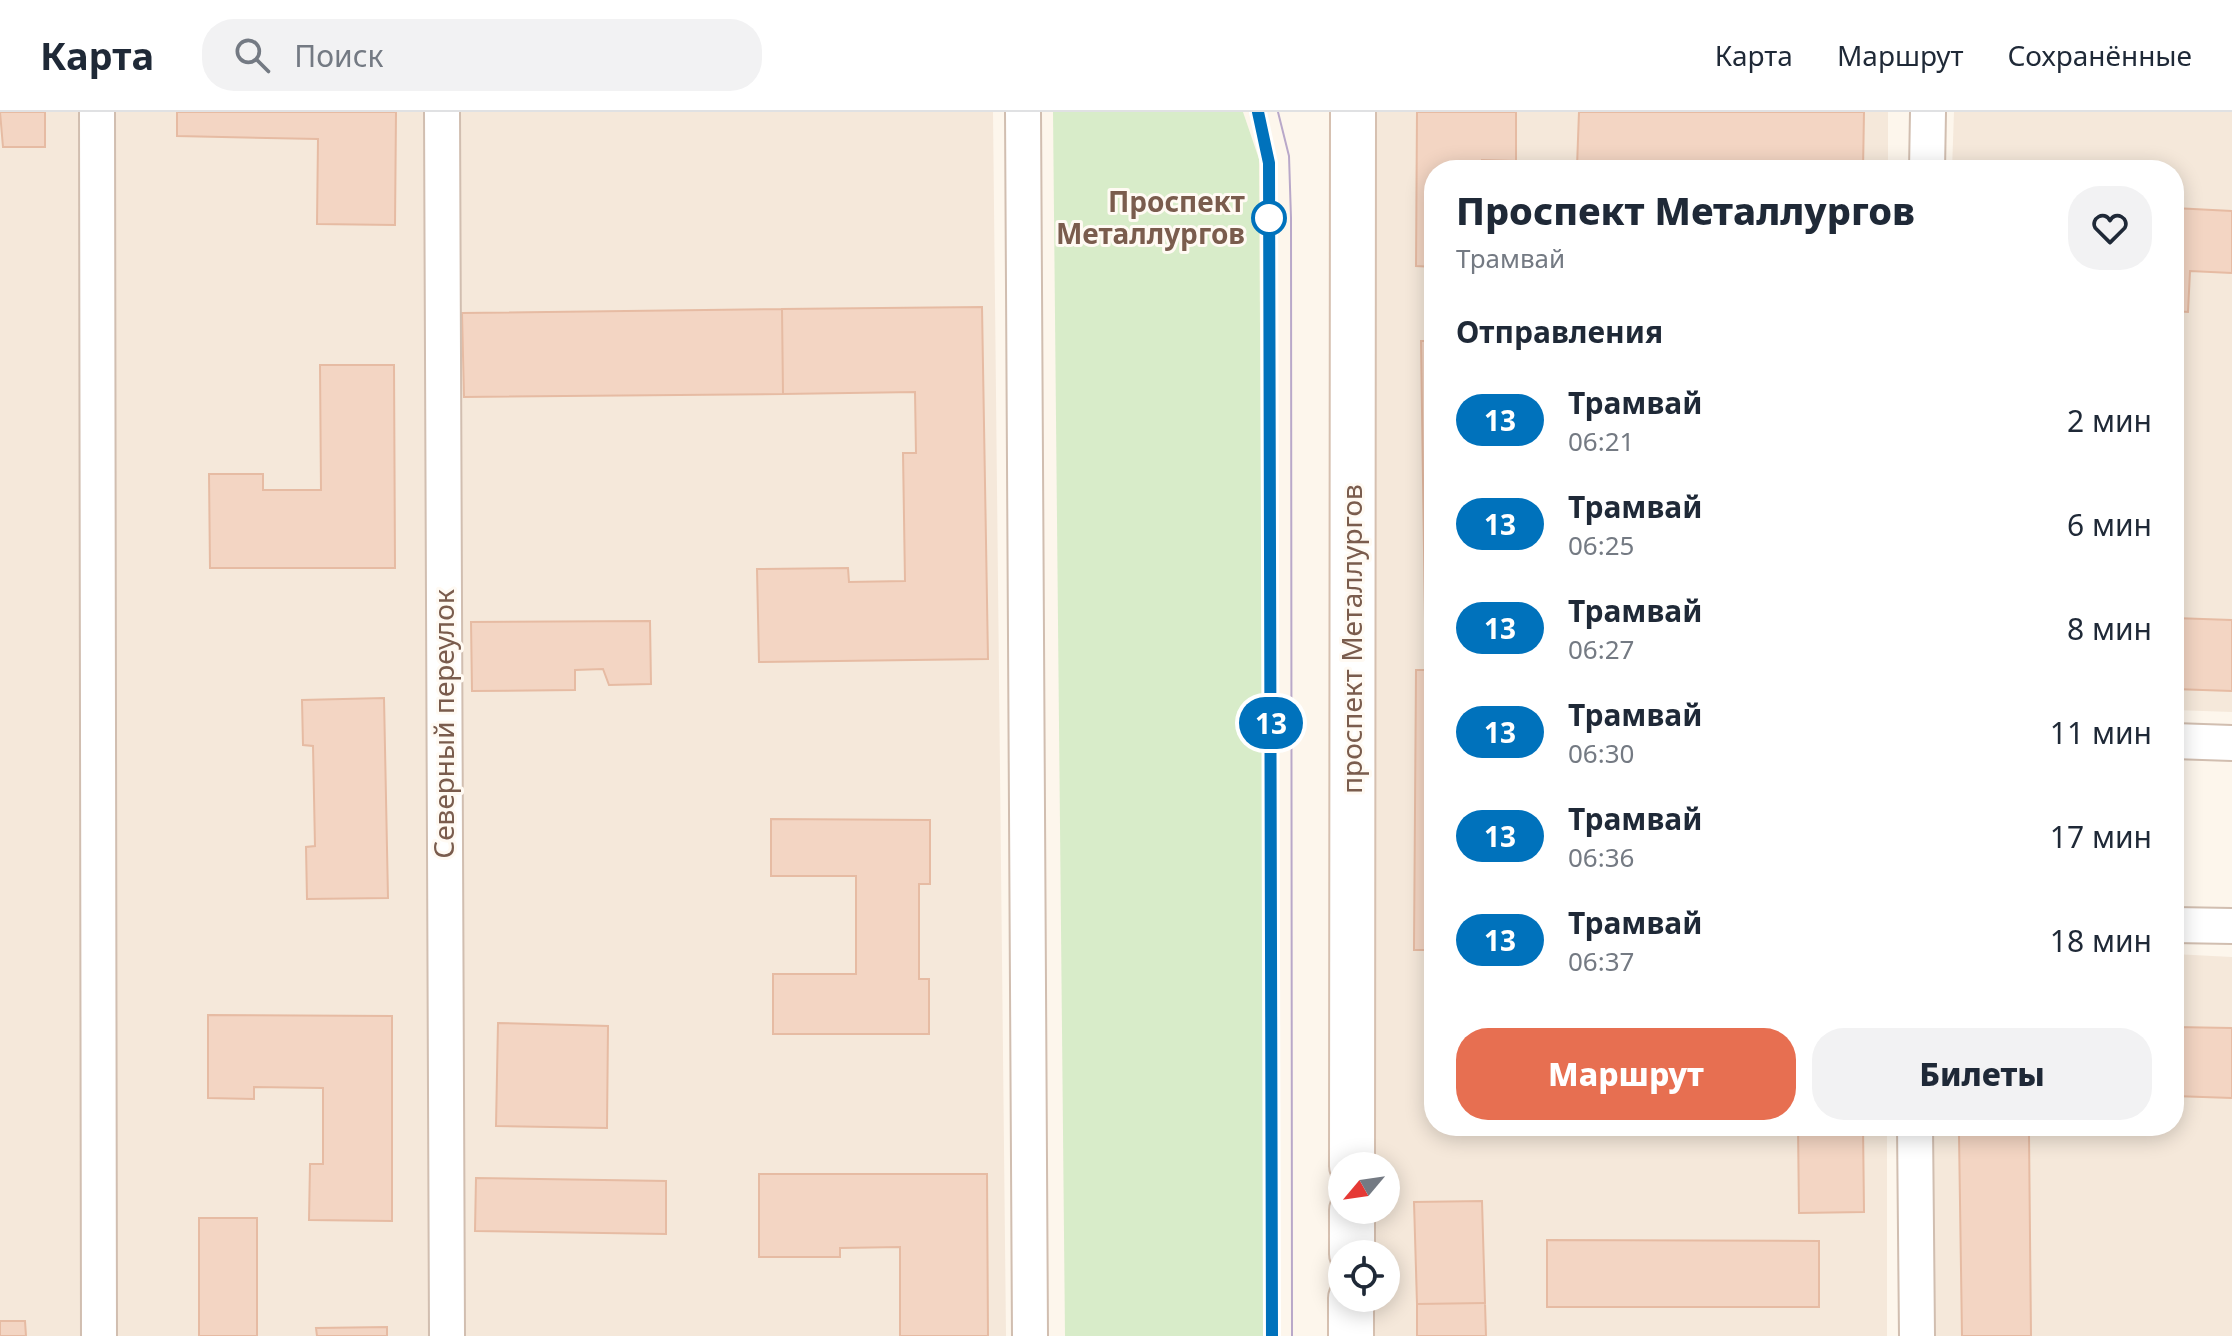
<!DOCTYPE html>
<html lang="ru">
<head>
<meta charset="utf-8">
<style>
  :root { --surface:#fff; --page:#f2f2f3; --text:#1f2937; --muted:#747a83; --line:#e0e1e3; --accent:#e76f51 }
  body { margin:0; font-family:"Noto Sans",sans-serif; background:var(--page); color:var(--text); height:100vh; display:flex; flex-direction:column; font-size:30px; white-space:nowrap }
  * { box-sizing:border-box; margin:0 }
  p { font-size:26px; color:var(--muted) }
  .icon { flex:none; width:44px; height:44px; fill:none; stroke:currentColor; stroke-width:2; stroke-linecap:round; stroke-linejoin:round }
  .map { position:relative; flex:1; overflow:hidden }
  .side { position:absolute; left:1424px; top:48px; width:760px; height:976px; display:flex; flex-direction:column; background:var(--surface); border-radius:32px; box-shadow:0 4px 20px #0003 }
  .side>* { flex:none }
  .badge { padding:0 16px; border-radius:26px; font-size:28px; line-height:52px }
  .needle { width:52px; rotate:241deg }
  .controls { position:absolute; left:1328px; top:1040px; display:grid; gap:16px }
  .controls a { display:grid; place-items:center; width:72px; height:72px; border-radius:50%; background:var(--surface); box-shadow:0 4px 20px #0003; font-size:40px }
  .map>.badge { position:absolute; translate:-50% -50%; box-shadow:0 0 0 4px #fff }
  h2 { padding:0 32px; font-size:30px; line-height:72px }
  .round { display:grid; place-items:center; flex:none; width:84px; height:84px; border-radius:32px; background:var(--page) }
  .summary { display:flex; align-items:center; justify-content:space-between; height:136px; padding:0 32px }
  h1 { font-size:38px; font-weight:800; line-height:60px }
  .primary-button { display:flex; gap:16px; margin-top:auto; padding:16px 32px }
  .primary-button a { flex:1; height:92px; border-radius:32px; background:var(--accent); color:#fff; font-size:32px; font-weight:800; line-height:92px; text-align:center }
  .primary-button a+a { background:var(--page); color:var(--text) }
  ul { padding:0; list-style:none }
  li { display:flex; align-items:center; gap:24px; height:104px; padding:0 32px }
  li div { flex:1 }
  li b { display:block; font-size:30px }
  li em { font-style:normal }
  li .badge { min-width:88px; font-weight:700; text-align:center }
  header { display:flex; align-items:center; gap:48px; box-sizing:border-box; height:112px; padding:0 40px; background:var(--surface); border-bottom:2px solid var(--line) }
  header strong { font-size:38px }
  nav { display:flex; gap:44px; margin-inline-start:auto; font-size:28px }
  .search { width:560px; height:72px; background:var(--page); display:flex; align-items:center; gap:20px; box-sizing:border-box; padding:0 28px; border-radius:32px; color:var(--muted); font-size:30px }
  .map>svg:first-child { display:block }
  .residential { fill:#f5e8da }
  .green { fill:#d8ecc9 }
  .building { fill:#f3d5c3; stroke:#e6bba3; stroke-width:2 }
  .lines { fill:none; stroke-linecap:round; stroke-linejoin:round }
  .minor-casing { stroke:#d1beb0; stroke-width:38 }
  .secondary-casing { stroke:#d6c0b0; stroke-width:48 }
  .minor { stroke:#fff; stroke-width:34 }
  .secondary { stroke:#fff; stroke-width:44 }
  .tram { stroke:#b9a8c9; stroke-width:2 }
  .line-casing { stroke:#fff; stroke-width:18 }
  .line { stroke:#0072bc; stroke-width:12 }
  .stop-dot { fill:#fff; stroke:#0072bc; stroke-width:4 }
  .labels { text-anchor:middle; stroke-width:6; stroke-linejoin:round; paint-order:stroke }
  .stop-label { font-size:28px; font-weight:bold; fill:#7a5c4d; stroke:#fffaf3; text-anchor:end }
  .street-label { font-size:28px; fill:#7a5c4d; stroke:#fffaf3 }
</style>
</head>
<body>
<header>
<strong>Карта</strong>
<div class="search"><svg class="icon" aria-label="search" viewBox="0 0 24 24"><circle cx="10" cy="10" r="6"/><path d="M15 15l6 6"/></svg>Поиск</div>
<nav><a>Карта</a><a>Маршрут</a><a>Сохранённые</a></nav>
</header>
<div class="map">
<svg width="2232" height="1224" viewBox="0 0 2232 1224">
  <rect width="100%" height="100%" fill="#fdf6ec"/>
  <path class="residential" d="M0 0H993L1006 1224H0Z
    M1369 0H1888V58H1434V1014H1887V1224H1374V1186H1386V1142H1374V1098H1386V1054H1373Z
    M1954 0H2232V600L2174 598V58H1952Z
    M2174 842 2232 845V1224H1932L1930 1014H2174Z"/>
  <path class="green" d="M1053 0H1243L1259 47 1266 1224H1065Z"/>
  <path class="building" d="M0 0H45V35H3Z
    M177 0H396L395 113 317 112 318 27 177 24Z
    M1417 0H1516V49L1482 48V58H1434V155L1416 154Z
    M1579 0H1864L1863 58 1577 55Z
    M2174 96 2232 99V161L2190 159 2188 200 2174 199Z
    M982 195 988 547 759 550 757 457 848 456 849 470 905 469 903 341H916L915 280 783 282 782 197Z
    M782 197 783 282 464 285 462 201Z
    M1421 229H1434V507H1425Z
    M320 253H394L395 456H210L209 362H263V378H321Z
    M2174 506 2232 508V579L2174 577Z
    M650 509 651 572 609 573 603 557 575 558V578L472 579 471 510Z
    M1416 558H1434V838H1414Z
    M384 586 388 786 307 787 306 735 315 734 313 634 303 633 302 588Z
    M771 707 930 708V772H919V867H929V922H773V862H856V764H771Z
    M208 903 392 904V1109L309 1108 310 1052H323V976L254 975V987L208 986Z
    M498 911 608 914 607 1016 496 1014Z
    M2174 915 2232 916V986L2174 984Z
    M1798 1014H1863L1864 1100 1799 1101Z
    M2029 1022 2031 1224H1962L1959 1023Z
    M759 1062H987L988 1224H900V1135L840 1136V1145H759Z
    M476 1066 666 1069V1122L475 1119Z
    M1482 1089 1485 1191 1417 1192 1414 1090Z
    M199 1106H257V1224H199Z
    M1547 1128 1819 1129V1195H1547Z
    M1485 1191 1486 1224H1417V1192Z
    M0 1209H25L26 1224H0Z
    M387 1215V1224H317L316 1216Z"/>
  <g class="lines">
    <defs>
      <path id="minor" d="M97 0 99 1224
        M442 0 447 1224
        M1023 0 1030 1224
        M1927 58 1928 0
        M2174 629 2232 631
        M2174 813 2232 814
        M1915 1014 1917 1224"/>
      <path id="secondary" d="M1352 1054 1353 0
        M1352 1142V1098
        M1351 1224V1186"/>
    </defs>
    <use href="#minor" class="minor-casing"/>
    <use href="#secondary" class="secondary-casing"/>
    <use href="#minor" class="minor"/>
    <use href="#secondary" class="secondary"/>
    <path class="tram" d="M1258 0 1269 51 1272 1224
      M1278 0 1289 44 1291 106 1292 1224"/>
  </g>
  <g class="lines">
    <defs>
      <path id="line" d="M1258 0 1269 51 1272 1224"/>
    </defs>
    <use href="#line" class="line-casing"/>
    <use href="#line" class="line"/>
  </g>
  <circle class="stop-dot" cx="1269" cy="106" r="16"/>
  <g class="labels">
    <g class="stop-label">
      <text x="1245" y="100">Проспект<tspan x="1245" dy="32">Металлургов</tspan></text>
    </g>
    <g class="street-label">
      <text transform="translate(1352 527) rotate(-90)" y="10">проспект Металлургов</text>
      <text transform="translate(444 612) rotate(-90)" y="10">Северный переулок</text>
    </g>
  </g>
</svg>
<div class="controls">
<a><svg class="needle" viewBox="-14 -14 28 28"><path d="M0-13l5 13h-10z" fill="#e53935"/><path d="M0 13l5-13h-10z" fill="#747a83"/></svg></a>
<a><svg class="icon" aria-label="locate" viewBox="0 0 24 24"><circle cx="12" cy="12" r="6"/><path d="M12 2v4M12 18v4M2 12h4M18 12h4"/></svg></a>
</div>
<b class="badge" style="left:1271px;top:611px;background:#0072bc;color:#fff">13</b>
<section class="side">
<div class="summary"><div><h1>Проспект Металлургов</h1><p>Трамвай</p></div><a class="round"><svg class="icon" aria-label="heart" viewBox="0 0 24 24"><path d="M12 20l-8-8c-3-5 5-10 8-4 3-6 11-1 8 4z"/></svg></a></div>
<h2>Отправления</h2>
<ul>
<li><span class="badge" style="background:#0072bc;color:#fff">13</span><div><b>Трамвай</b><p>06:21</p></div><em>2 мин</em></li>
<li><span class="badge" style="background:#0072bc;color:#fff">13</span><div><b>Трамвай</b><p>06:25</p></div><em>6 мин</em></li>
<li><span class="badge" style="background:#0072bc;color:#fff">13</span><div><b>Трамвай</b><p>06:27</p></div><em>8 мин</em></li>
<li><span class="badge" style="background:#0072bc;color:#fff">13</span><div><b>Трамвай</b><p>06:30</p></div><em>11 мин</em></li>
<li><span class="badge" style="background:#0072bc;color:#fff">13</span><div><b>Трамвай</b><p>06:36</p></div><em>17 мин</em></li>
<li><span class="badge" style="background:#0072bc;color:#fff">13</span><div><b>Трамвай</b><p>06:37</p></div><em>18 мин</em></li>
</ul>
<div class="primary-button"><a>Маршрут</a><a>Билеты</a></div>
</section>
</div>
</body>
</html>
